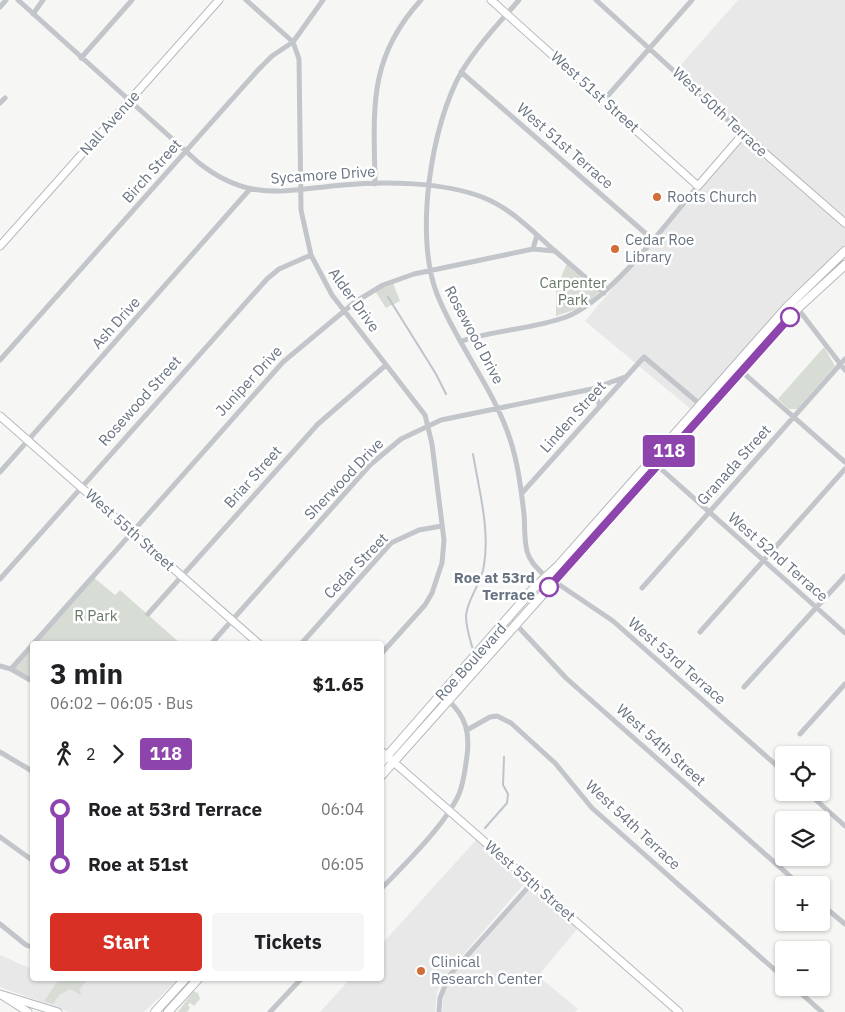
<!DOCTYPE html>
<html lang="en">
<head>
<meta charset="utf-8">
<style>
  :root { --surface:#fff; --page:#f6f6f6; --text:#202124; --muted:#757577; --accent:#d93025 }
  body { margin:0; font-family:"IBM Plex Sans",sans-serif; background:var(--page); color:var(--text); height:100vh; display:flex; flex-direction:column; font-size:19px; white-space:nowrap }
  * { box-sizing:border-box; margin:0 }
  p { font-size:16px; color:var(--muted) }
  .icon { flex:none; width:28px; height:28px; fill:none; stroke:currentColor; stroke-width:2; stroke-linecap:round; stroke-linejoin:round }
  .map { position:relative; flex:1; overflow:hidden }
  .sheet { position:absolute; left:30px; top:641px; width:354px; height:340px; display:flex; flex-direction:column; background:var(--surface); border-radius:5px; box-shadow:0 1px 4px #0004 }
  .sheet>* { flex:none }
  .badge { padding:0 10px; border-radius:4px; font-size:18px; line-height:32px }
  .fabs { position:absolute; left:775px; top:746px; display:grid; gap:10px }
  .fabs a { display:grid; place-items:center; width:55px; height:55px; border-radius:5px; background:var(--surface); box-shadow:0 1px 4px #0004; font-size:25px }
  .map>.badge { position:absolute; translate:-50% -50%; box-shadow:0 0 0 2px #fff }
  .legs { display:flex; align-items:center; gap:8px; height:55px; padding:0 20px; font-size:16px }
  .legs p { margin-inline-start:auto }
  .summary { display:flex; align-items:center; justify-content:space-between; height:85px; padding:0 20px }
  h1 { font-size:28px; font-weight:700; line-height:38px }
  .primary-button { display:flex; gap:10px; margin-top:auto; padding:10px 20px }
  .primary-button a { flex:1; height:58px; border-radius:5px; background:var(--accent); color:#fff; font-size:20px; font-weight:700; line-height:58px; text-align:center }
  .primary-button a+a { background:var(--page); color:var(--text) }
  ul { padding:0 20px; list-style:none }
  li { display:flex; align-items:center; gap:18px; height:55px; font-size:19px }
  li i { display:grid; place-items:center; width:8px; height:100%; margin:0 6px; background:currentColor }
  li i::after { content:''; width:12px; height:12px; margin:-6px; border:4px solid; border-radius:50%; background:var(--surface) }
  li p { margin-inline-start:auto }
  li:first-child i { background:linear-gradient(#0000 50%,currentColor 0) }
  li:last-child i { background:linear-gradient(currentColor 50%,#0000 0) }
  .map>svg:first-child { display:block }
  .built { fill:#e7e8e7 }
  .green { fill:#d7ddd5 }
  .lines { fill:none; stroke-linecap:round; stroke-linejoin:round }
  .stream { stroke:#bdc4ca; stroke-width:2 }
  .secondary-casing { stroke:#b5b9bd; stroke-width:9 }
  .primary-casing { stroke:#b4b7bb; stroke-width:10 }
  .street { stroke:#c2c5c9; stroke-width:5 }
  .secondary { stroke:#fff; stroke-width:7 }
  .primary { stroke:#fff; stroke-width:8 }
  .line-1-casing { stroke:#fff; stroke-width:11 }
  .line-1 { stroke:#8e44ad; stroke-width:8 }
  .poi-dot { fill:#d26d38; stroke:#fff; stroke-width:2 }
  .stop-1-dot { fill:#fff; stroke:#8e44ad; stroke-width:2.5 }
  .labels { text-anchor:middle; stroke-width:5; stroke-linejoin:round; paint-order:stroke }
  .street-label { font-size:15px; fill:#687482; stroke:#fff }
  .poi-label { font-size:15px; fill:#687482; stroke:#fff; text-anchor:start }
  .park-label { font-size:15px; fill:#687a67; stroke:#fff }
  .stop-label { font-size:15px; font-weight:bold; fill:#687482; stroke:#fff; text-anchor:end }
</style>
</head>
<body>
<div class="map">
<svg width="845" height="1012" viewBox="0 0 845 1012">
  <rect width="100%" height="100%" fill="#f6f7f4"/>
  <path class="built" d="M738 0H845V255L705 421 585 321 743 134 679 67Z
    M477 839 522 880 524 884 444 977 437 992 435 1012H320L350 979H381V945Z
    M532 890 578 928 538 976 578 1009 575 1012H442L444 995 453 976 529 891Z
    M0 955 32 969V979H179L144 1012H69L0 987Z"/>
  <path class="green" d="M567 263 600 291 583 307 556 316V289Z
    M393 283 400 301 386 308 375 291Z
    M824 347 835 366 797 409H789L778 399Z
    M92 576 115 595 120 590 181 644H33Z
    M32 644V681L11 669Z
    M59 979H87L80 990 81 995 70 989 59 995 53 1004 44 1001Z
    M193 991 198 993 200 999 194 1006 190 1003 188 1005 190 1008 187 1012H178Z"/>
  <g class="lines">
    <path class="stream" d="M388 297 436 374 446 394
      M473 454C479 490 490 529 484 565 482 583 467 599 466 616 466 628 470 639 473 650
      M485 828 507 803 508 794 503 785 504 757"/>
    <defs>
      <path id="secondary" d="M491 0 698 186 743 134 845 223
        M0 246 219 0
        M0 416 259 644
        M381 751 679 1012
        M0 994 58 1012
        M3 996 28 1012"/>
      <path id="primary" d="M381 763 534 588 558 566 787 307 845 251
        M381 776 798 308 845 265
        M155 1012 185 979
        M168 1012 198 979"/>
    </defs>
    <use href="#secondary" class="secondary-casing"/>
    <use href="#primary" class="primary-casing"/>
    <path class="street" d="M18 0 199 163C250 203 285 190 343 185 384 181 443 182 482 197 511 208 532 231 555 251 571 265 587 279 604 293
      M246 0 293 42 299 59 301 210 311 255 332 295 425 415 432 444 444 540 442 563 432 593 425 605 381 654
      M519 0C499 23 478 45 462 71 431 124 414 236 437 294 457 345 493 387 510 439 518 463 521 489 524 514 525 526 524 540 527 551 529 560 536 567 542 573L613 621 784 772
      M596 0 743 134
      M0 7 6 0
      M33 14 43 0
      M81 58 132 0
      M461 72 652 239
      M604 100 692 0
      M0 103 5 98
      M375 184C374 110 367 59 421 0
      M533 249 537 235
      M792 301 845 370
      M462 341C495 330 533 329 566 317 610 301 666 223 698 186
      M0 360 258 70 272 56 293 42 323 0
      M740 370 845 462
      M592 389 600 406
      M651 460 845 633
      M0 472 250 189
      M522 493 644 357 702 406
      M0 579 267 279 279 269 311 255
      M642 588 845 359
      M148 614 318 424 386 365
      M510 618 566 678 800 885
      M700 632 845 469
      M211 644 370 465 401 439 441 420 592 389 625 377
      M301 644 391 543 419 530 442 526
      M0 666 11 669 32 681
      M11 669 283 362 355 302 383 285 414 274 533 249 555 251
      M744 687 845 576
      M467 730 490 717 497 716 511 723 555 763 592 808 784 978
      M800 734 845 684
      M0 752 32 771
      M807 792 845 826
      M0 837 32 860
      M381 889C405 864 446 824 459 794 464 782 465 769 467 756 470 733 466 717 449 701
      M821 904 845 924
      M0 924 26 945 32 947
      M795 988 822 1012
      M270 1012 301 979
      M439 1012 440 998 449 976 532 883"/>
    <use href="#secondary" class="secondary"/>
    <use href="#primary" class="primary"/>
  </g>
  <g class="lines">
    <defs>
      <path id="line-1" d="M549 587 790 317"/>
    </defs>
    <use href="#line-1" class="line-1-casing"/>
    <use href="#line-1" class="line-1"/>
  </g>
  <g class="poi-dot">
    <circle cx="657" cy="197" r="5"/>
    <circle cx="615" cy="249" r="5"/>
    <circle cx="421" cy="971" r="5"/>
  </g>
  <g class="stop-1-dot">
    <circle cx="790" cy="317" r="9"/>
    <circle cx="549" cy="587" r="9"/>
  </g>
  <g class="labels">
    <g class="street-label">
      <text transform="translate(595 92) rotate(42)" y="5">West 51st Street</text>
      <text transform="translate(720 112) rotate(43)" y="5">West 50th Terrace</text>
      <text transform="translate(110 123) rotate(-48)" y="5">Nall Avenue</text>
      <text transform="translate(565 146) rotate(41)" y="5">West 51st Terrace</text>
      <text transform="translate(152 171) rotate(-48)" y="5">Birch Street</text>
      <text transform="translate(323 175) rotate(-4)" y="5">Sycamore Drive</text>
      <text transform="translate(354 300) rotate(54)" y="5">Alder Drive</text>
      <text transform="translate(116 323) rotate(-48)" y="5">Ash Drive</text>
      <text transform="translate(474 335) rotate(62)" y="5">Rosewood Drive</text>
      <text transform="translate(249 381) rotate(-47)" y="5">Juniper Drive</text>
      <text transform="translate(140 401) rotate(-48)" y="5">Rosewood Street</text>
      <text transform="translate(573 417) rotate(-48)" y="5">Linden Street</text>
      <text transform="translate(734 465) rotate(-48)" y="5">Granada Street</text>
      <text transform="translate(253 477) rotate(-48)" y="5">Briar Street</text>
      <text transform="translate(344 479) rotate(-46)" y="5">Sherwood Drive</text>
      <text transform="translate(130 530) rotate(42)" y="5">West 55th Street</text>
      <text transform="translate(778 557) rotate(41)" y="5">West 52nd Terrace</text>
      <text transform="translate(356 566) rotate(-46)" y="5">Cedar Street</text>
      <text transform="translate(677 661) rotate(41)" y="5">West 53rd Terrace</text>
      <text transform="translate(471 662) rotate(-48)" y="5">Roe Boulevard</text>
      <text transform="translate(661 745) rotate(42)" y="5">West 54th Street</text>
      <text transform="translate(633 825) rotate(43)" y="5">West 54th Terrace</text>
      <text transform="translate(530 881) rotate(41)" y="5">West 55th Street</text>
    </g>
    <g class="poi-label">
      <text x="667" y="202">Roots Church</text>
      <text x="625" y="245">Cedar Roe<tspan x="625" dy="17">Library</tspan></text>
      <text x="431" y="967">Clinical<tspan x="431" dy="17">Research Center</tspan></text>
    </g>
    <g class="park-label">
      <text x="573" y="288">Carpenter<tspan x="573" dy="17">Park</tspan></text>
      <text x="96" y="621">R Park</text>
    </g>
    <g class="stop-label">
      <text x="535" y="583">Roe at 53rd<tspan x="535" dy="17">Terrace</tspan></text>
    </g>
  </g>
</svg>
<div class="fabs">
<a><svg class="icon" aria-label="locate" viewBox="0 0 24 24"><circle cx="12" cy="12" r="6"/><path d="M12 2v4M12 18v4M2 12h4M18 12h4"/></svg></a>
<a><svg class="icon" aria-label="layers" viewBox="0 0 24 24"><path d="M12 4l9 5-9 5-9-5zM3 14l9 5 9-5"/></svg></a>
<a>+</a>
<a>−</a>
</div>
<b class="badge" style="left:669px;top:451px;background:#8e44ad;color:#fff">118</b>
<section class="sheet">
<div class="summary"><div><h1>3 min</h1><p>06:02 – 06:05 · Bus</p></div><b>$1.65</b></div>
<div class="legs"><svg class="icon" aria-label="walk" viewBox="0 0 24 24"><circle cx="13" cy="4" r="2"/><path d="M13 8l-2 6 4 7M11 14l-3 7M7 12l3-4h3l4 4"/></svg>2<svg class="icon" aria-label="forward" viewBox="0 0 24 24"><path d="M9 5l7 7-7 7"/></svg><b class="badge" style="background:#8e44ad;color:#fff">118</b></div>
<ul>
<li><i style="color:#8e44ad"></i><b>Roe at 53rd Terrace</b><p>06:04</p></li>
<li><i style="color:#8e44ad"></i><b>Roe at 51st</b><p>06:05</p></li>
</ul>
<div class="primary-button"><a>Start</a><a>Tickets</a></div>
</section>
</div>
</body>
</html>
